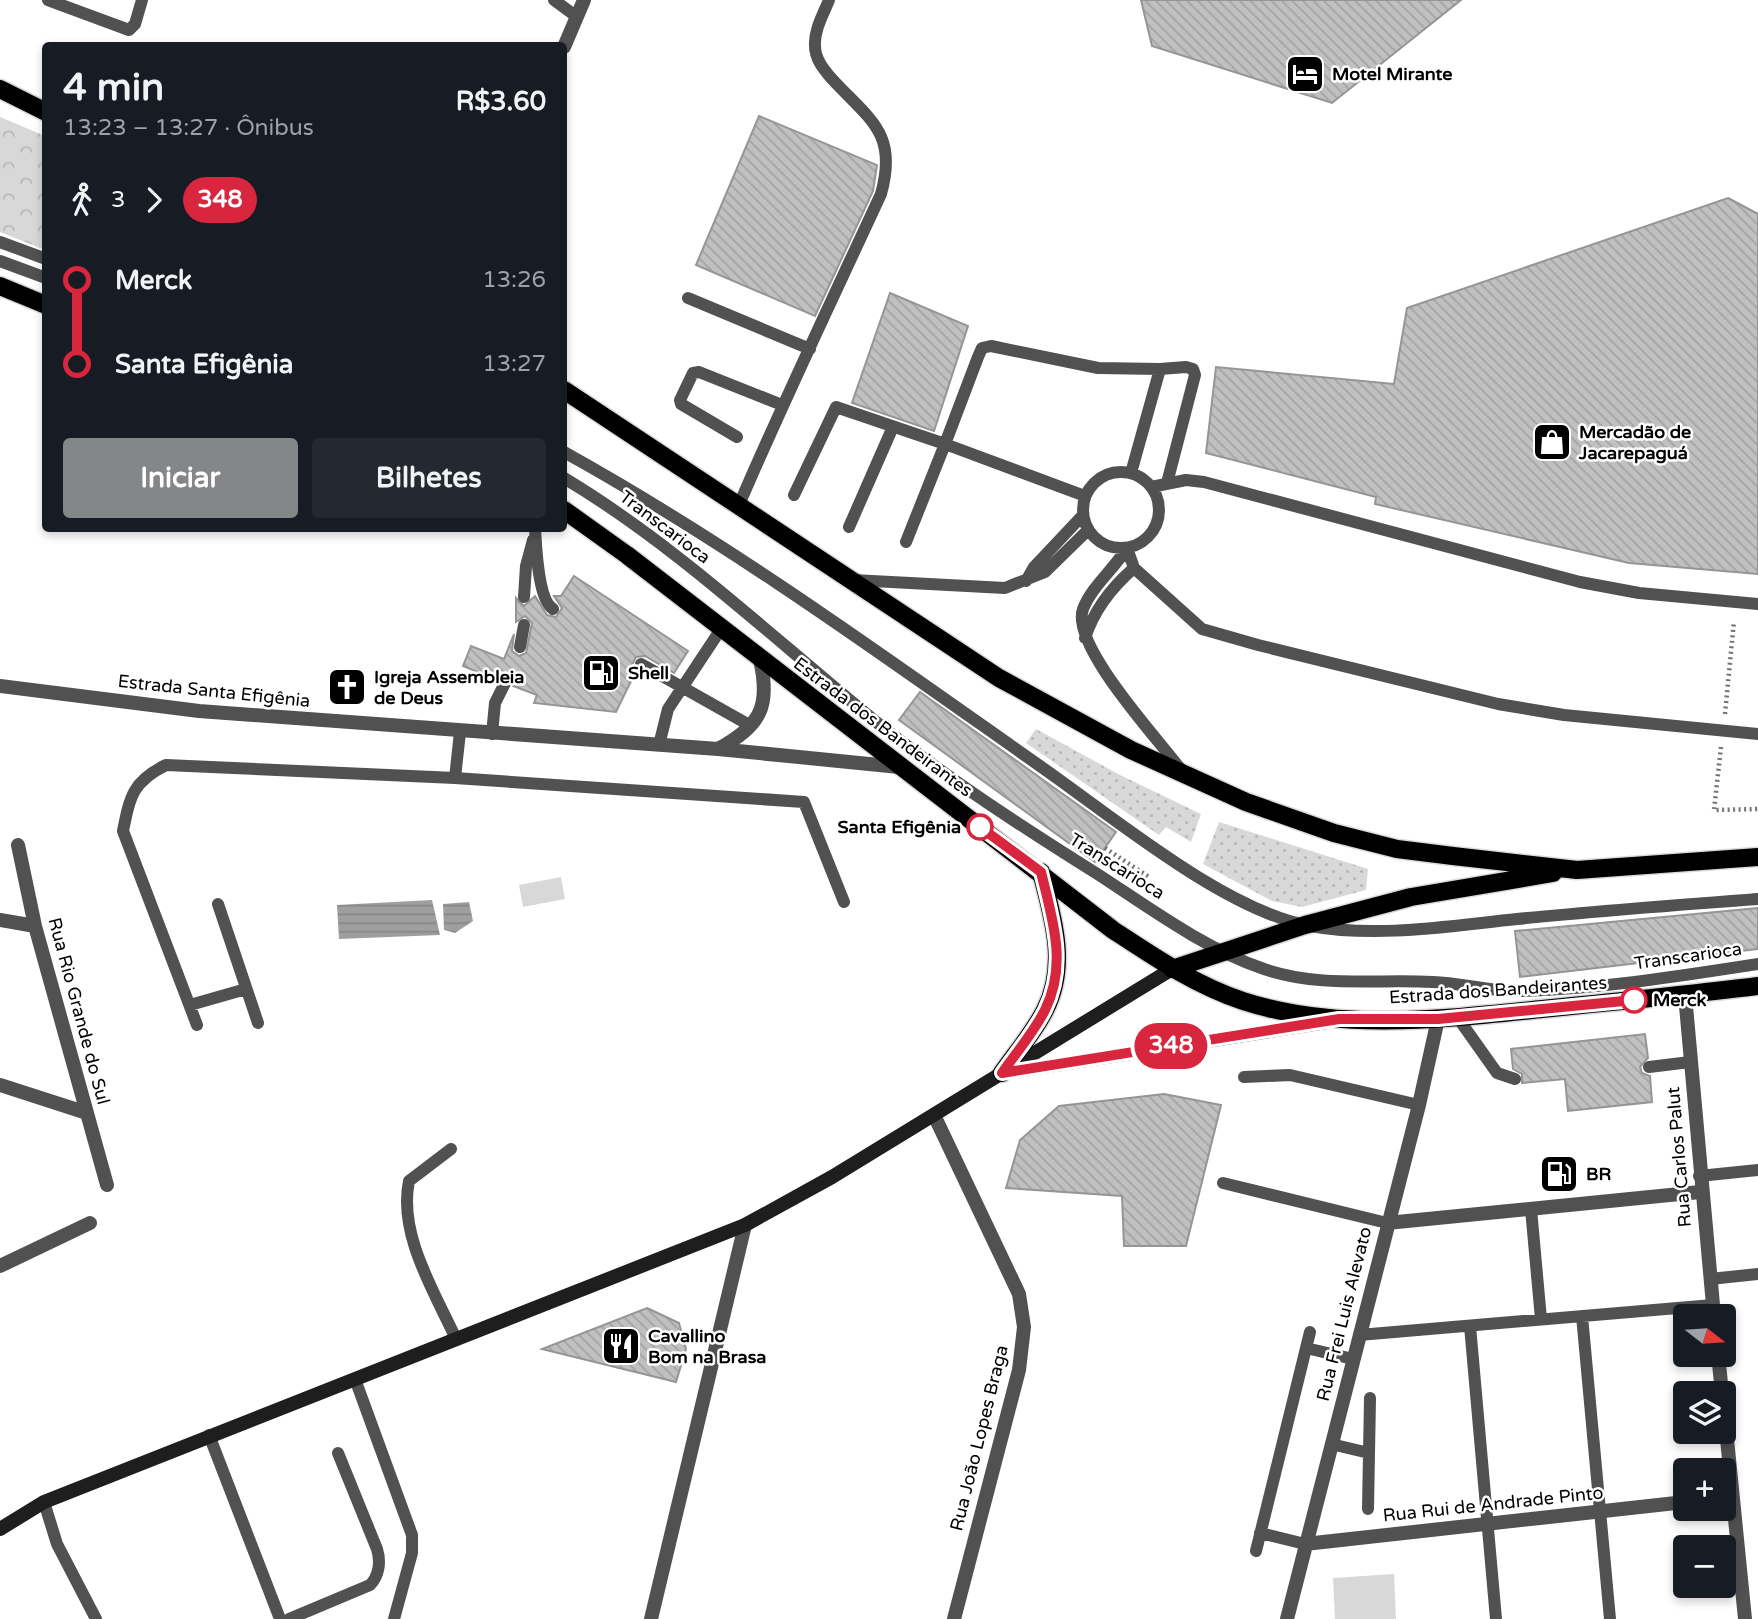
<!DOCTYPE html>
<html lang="pt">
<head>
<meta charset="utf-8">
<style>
  :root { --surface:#171b24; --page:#242831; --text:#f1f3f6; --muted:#9ea1a6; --accent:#858687 }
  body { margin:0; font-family:"Varela Round",sans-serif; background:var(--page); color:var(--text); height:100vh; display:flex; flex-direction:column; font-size:26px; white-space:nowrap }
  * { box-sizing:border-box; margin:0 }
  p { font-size:23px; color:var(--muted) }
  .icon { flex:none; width:38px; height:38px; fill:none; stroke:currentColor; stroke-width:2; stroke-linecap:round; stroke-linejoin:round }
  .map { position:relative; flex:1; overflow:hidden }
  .details { position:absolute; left:42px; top:42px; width:525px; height:490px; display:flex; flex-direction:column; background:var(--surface); border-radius:7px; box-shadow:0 4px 10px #0003 }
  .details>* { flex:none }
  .badge { padding:0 14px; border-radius:23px; font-size:24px; line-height:46px }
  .needle { width:46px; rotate:107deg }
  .fabs { position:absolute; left:1673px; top:1304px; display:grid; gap:14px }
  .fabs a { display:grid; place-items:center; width:63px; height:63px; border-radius:7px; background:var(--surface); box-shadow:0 4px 10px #0003; font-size:35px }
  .map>.badge { position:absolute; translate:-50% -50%; box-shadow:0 0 0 4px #fff }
  .legs { display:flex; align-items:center; gap:10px; height:77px; padding:0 21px; font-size:23px }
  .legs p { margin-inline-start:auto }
  .overview { display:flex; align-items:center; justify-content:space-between; height:119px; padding:0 21px }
  h1 { font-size:38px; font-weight:700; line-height:52px }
  .button { display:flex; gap:14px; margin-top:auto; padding:14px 21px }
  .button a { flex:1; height:80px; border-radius:7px; background:var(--accent); color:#fff; font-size:28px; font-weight:700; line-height:80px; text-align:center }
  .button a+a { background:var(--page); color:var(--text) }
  ul { padding:0 21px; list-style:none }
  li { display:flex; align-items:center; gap:24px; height:84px; font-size:26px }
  li i { display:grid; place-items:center; width:10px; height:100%; margin:0 9px; background:currentColor }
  li i::after { content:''; width:18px; height:18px; margin:-9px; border:5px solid; border-radius:50%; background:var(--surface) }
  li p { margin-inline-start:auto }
  li:first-child i { background:linear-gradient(#0000 50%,currentColor 0) }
  li:last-child i { background:linear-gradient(currentColor 50%,#0000 0) }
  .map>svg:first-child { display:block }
  .forest { fill:url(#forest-crowns) }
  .park { fill:url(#park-dots) }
  .pitch { fill:#d8d8d8 }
  .water { fill:url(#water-rules) }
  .building { fill:url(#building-back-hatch); stroke:#959595; stroke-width:2 }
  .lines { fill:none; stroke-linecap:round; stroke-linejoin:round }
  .primary-casing { stroke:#dbdbdb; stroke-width:21 }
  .path { stroke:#737373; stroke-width:4.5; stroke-dasharray:2 3.5; stroke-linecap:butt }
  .service { stroke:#515151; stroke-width:12 }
  .minor { stroke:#515151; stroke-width:14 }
  .tertiary { stroke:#515151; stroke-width:14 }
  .secondary { stroke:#1e1e1e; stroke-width:14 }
  .primary { stroke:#000; stroke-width:18 }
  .line-1-casing { stroke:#fff; stroke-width:16 }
  .line-1 { stroke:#d7263d; stroke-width:10 }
  .stop-1-dot { fill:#fff; stroke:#d7263d; stroke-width:3.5 }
  .labels { text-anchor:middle; stroke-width:5; stroke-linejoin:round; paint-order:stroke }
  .poi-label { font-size:18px; font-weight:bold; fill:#000; stroke:#fff; text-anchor:start }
  .street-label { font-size:18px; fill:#000; stroke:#fff }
  .stop-label { font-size:18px; font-weight:bold; fill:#000; stroke:#fff; text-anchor:end }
</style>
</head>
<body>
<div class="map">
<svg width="1758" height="1619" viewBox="0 0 1758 1619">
  <defs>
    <pattern id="forest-crowns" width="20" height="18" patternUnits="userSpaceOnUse" patternTransform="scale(1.75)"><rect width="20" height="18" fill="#d8d8d8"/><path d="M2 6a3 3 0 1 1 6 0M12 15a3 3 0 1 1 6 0" fill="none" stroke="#b8b8b8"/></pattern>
    <pattern id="park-dots" width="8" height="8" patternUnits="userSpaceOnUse" patternTransform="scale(1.75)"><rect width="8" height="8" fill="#d8d8d8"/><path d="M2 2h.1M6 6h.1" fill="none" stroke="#b8b8b8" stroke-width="1.8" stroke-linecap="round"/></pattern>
    <pattern id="water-rules" width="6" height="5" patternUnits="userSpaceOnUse" patternTransform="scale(1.75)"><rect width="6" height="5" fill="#9f9f9f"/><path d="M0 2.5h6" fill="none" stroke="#878787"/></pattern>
    <pattern id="building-back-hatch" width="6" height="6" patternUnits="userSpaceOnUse" patternTransform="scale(1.75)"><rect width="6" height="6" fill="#c0c0c0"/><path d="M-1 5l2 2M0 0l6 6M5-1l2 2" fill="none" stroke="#a3a3a3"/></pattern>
  </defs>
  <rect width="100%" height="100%" fill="#fff"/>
  <path class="forest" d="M0 117 45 136V250L0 232Z"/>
  <path class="park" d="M1036 729 1120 775 1201 814 1191 842 1166 827 1159 835 1026 743Z
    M1219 822 1368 869 1366 890 1302 907 1272 901 1203 864Z"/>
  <path class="pitch" d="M561 877 565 899 523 907 519 885Z
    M1394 1574 1396 1619H1335L1333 1578Z"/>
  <path class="water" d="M432 900 440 935 339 939 337 905Z
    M469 902 473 921 455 933 444 930 443 904Z"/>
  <path class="building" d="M1141 0H1461L1332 103 1152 46Z
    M759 116 877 165 873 191 815 316 696 265Z
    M1728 198 1758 214V574L1629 563 1375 504 1376 497 1206 453 1216 367 1394 384 1407 308Z
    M890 293 968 326 934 431 852 403Z
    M574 576 688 651 674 673 645 656 636 657 632 665 636 671 616 712 534 703 537 695 513 686 509 676 501 675 497 680 463 666 471 646 504 659 514 634 512 651 519 656 526 653 532 623 525 616 516 622V598L524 606 535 596 547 615 556 617 562 608 554 596H561Z
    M920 692 1116 832 1095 862 899 720Z
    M1758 908V949L1520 977 1515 931Z
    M1645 1034 1648 1058 1640 1067 1642 1073 1650 1076 1652 1102 1568 1111 1565 1079 1522 1083V1074L1513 1069 1511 1049Z
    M1164 1094 1221 1105 1186 1246H1124L1122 1196 1006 1188 1020 1140 1059 1106Z
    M647 1308 679 1323 686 1349 676 1382 542 1349Z"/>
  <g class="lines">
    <defs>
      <path id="primary" d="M0 89 46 112
        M0 286 46 305
        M564 390 999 678 1131 750 1246 802 1334 833 1397 849 1453 856 1577 870 1758 857
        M564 510 627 555 1113 930C1154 957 1195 985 1243 1001 1338 1032 1444 1019 1542 1009 1614 1002 1686 995 1758 986
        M1172 969 1305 925 1411 897 1553 873
        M1002 1073C1016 1053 1034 1032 1045 1010 1068 965 1053 918 1041 872"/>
    </defs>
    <use href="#primary" class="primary-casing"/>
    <path class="path" d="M1725 714 1734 621
      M1721 747 1714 810 1758 809
      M1105 848 1149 877"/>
    <path class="service" d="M48 0 129 30 135 24 142 0
      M554 0 577 17
      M0 242 46 259
      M0 261 46 278
      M688 298 810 349
      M1160 369 1186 367 1193 369 1195 375 1167 483
      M737 437 681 404 680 400 693 373 699 372 782 405
      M564 452C730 544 885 657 1040 766 1112 816 1225 911 1310 926 1379 938 1448 926 1517 919 1597 911 1678 905 1758 899
      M1083 510a38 38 0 1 1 76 0a38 38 0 1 1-76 0Z
      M564 478C679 547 776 641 880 725 950 780 1024 828 1099 875 1151 909 1205 949 1264 969 1320 988 1376 979 1433 982 1462 983 1492 992 1521 991 1600 989 1680 976 1758 964
      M1151 487 1186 480 1204 482 1580 582 1639 593 1758 604
      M794 495 836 407 945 444 978 357 982 348 991 346 1098 368 1160 369 1131 473
      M739 505C784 400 833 298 881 194 898 133 870 120 832 79 824 70 815 59 815 46 814 30 823 15 829 0
      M849 527 892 429
      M535 528C536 546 538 600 553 609
      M906 542 945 444 1085 496
      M1127 548 1134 568 1202 629 1258 645 1498 704 1564 715 1758 734
      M1127 548C1114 569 1092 586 1083 609 1070 645 1159 740 1182 771
      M853 580 1005 588 1045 572 1088 530
      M1026 581 1034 567 1083 515
      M524 597 526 566 533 540
      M1085 638C1094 610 1112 587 1134 568
      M520 647 524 625
      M641 664 751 726
      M460 732 455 778 804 802 844 902
      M492 734 495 703 505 683
      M659 745 668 709 721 629
      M218 904 258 1023
      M190 1005 246 989
      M1458 1018 1497 1073 1515 1079
      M197 1025 123 831C130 796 133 781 166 765L455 778
      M1649 1067 1690 1062
      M1244 1077 1290 1075 1419 1105
      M451 1149 409 1181C398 1234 434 1291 456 1339
      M1699 1176 1758 1170
      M1223 1183 1387 1223
      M1531 1209 1541 1319
      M1710 1279 1758 1274
      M1582 1316 1610 1619
      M1470 1326 1496 1619
      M1359 1335 1713 1305
      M1306 1348 1353 1359
      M355 1379 412 1535V1553L394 1619
      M209 1435 280 1619
      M1331 1444 1369 1453
      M44 1502 57 1544 96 1619
      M1368 1509 1370 1398
      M1260 1533 1305 1544
      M1256 1551 1310 1332
      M289 1619 370 1585C379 1576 381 1562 377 1549L338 1453"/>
    <path class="minor" d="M564 47 584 0
      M18 845 35 926 107 1185
      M0 920 35 926
      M1685 995 1714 1316
      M0 1085 87 1113
      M934 1115 1019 1294 1024 1327 1019 1370 954 1619
      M1387 1223 1700 1192
      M0 1266 90 1223
      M1718 1354 1722 1393
      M1724 1409 1745 1619
      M1305 1544 1685 1502
      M651 1619 745 1225
      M1287 1619 1419 1105 1438 1019"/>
    <path class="tertiary" d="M0 686 199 711 718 749 899 767
      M718 749C760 726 771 707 760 660"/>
    <path class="secondary" d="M1010 1072 1326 1022
      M0 1529 44 1502 745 1225 832 1177 1172 969"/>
    <use href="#primary" class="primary"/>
  </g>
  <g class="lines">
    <defs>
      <path id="line-1" d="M980 827 1041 872C1052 918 1068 964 1045 1010 1034 1032 1016 1053 1002 1073L1339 1019H1438L1634 1000"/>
    </defs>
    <use href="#line-1" class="line-1-casing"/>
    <use href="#line-1" class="line-1"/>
  </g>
  <defs>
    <symbol id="hotel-square" viewBox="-11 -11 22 22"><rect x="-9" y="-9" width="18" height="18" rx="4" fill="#000" stroke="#fff"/><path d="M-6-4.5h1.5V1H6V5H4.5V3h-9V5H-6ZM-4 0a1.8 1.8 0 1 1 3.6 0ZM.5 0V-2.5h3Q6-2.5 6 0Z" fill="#fff"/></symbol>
    <symbol id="shop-square" viewBox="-11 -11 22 22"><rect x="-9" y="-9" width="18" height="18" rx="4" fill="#000" stroke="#fff"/><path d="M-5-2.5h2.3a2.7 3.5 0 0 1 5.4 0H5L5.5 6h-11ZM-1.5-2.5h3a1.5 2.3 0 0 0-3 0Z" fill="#fff"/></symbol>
    <symbol id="fuel-square" viewBox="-11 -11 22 22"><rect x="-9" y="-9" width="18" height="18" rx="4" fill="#000" stroke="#fff"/><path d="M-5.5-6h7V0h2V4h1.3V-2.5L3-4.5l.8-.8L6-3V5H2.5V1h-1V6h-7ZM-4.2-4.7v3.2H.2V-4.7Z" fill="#fff"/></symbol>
    <symbol id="church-square" viewBox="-11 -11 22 22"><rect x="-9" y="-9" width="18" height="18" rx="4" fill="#000" stroke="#fff"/><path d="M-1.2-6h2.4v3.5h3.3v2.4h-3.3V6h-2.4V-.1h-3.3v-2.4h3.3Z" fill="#fff"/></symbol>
    <symbol id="restaurant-square" viewBox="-11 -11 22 22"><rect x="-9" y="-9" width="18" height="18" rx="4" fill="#000" stroke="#fff"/><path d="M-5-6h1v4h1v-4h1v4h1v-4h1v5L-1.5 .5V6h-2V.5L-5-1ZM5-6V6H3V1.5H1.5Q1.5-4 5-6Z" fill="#fff"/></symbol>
  </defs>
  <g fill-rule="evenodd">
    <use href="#hotel-square" x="1283" y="52" width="44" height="44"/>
    <use href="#shop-square" x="1530" y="420" width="44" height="44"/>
    <use href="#fuel-square" x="579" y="651" width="44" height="44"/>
    <use href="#church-square" x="325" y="665" width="44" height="44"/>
    <use href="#fuel-square" x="1537" y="1152" width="44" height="44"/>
    <use href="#restaurant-square" x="599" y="1324" width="44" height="44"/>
  </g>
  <g class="stop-1-dot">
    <circle cx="980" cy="827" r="12"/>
    <circle cx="1634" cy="1000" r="12"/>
  </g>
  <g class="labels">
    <g class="poi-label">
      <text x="1332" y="80">Motel Mirante</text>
      <text x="1579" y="438">Mercadão de<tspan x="1579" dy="21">Jacarepaguá</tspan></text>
      <text x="628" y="679">Shell</text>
      <text x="374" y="683">Igreja Assembleia<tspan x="374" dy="21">de Deus</tspan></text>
      <text x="1586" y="1180">BR</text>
      <text x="648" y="1342">Cavallino<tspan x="648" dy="21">Bom na Brasa</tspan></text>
    </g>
    <g class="street-label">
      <text transform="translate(665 527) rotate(37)" y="6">Transcarioca</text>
      <text transform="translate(214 691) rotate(6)" y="6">Estrada Santa Efigênia</text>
      <text transform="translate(883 727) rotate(37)" y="6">Estrada dos Bandeirantes</text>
      <text transform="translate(1117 866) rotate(32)" y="6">Transcarioca</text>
      <text transform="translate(1688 956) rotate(-8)" y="6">Transcarioca</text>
      <text transform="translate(1498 990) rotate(-4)" y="6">Estrada dos Bandeirantes</text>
      <text transform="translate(79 1011) rotate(75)" y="6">Rua Rio Grande do Sul</text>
      <text transform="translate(1679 1157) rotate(-95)" y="6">Rua Carlos Palut</text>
      <text transform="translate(1344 1314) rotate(-76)" y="6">Rua Frei Luis Alevato</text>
      <text transform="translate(979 1438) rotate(-76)" y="6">Rua João Lopes Braga</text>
      <text transform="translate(1493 1504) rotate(-6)" y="6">Rua Rui de Andrade Pinto</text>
    </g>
    <g class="stop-label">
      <text x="961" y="833">Santa Efigênia</text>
      <text x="1653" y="1006" text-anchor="start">Merck</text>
    </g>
  </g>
</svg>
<div class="fabs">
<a><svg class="needle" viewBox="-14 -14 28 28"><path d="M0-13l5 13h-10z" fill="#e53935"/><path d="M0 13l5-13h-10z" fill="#9ea1a6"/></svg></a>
<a><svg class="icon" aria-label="layers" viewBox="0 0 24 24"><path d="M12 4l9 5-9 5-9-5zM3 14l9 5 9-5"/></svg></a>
<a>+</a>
<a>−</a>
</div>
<b class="badge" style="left:1171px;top:1046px;background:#d7263d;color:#fff">348</b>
<section class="details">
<div class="overview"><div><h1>4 min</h1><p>13:23 – 13:27 · Ônibus</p></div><b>R$3.60</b></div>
<div class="legs"><svg class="icon" aria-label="walk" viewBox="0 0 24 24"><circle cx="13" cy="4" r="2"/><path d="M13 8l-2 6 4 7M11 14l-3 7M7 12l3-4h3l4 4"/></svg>3<svg class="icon" aria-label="forward" viewBox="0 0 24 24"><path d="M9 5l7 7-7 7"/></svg><b class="badge" style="background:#d7263d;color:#fff">348</b></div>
<ul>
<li><i style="color:#d7263d"></i><b>Merck</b><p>13:26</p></li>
<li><i style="color:#d7263d"></i><b>Santa Efigênia</b><p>13:27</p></li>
</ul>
<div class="button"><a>Iniciar</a><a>Bilhetes</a></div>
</section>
</div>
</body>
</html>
